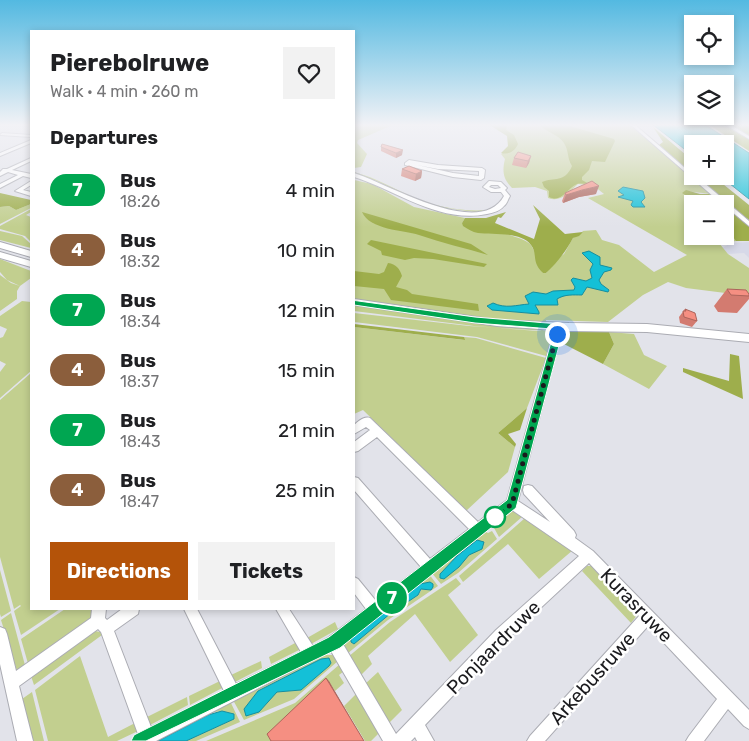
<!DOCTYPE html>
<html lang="en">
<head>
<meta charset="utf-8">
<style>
  :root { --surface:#fff; --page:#f2f2f2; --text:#202124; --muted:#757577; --accent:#b45309 }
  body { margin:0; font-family:Rubik,sans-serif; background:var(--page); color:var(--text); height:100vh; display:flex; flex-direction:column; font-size:19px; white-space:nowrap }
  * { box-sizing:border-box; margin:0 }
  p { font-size:16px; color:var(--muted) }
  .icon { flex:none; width:28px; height:28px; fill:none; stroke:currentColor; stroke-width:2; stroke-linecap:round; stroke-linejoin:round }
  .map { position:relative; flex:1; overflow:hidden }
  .side { position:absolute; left:30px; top:30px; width:325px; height:580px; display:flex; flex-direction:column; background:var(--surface); border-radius:0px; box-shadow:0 2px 8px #0003 }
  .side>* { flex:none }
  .badge { padding:0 10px; border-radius:16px; font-size:18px; line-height:32px }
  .controls { position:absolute; left:684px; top:15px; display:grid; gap:10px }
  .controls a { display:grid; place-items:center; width:50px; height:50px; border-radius:0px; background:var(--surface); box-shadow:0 2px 8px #0003; font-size:25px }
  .you { position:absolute; width:25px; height:25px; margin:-12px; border:4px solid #fff; border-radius:50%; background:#1a73e8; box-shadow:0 0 0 8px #1a73e833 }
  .map>.badge { position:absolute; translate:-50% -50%; box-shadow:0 0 0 2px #fff }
  h2 { padding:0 20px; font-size:19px; line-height:45px }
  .round { display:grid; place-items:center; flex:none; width:52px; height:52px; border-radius:0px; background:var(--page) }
  .overview { display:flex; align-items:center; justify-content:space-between; height:85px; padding:0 20px }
  h1 { font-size:24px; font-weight:700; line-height:38px }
  .primary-button { display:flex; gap:10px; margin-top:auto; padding:10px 20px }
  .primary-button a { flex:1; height:58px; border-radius:0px; background:var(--accent); color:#fff; font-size:20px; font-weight:700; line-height:58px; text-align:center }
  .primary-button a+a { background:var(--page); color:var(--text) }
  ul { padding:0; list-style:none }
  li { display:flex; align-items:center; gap:15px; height:60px; padding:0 20px }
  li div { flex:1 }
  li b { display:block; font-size:19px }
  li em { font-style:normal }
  li .badge { min-width:55px; font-weight:700; text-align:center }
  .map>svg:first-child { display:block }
  .built { fill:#d7d9e8 }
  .green { fill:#c2cf8f; fill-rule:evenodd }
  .forest { fill:#9eae4c }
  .water { fill:#14c0d7; stroke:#168e9f }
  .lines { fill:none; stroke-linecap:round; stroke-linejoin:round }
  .minor-casing { stroke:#abacb3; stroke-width:2 }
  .major-casing { stroke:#abacb3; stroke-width:2 }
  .minor { fill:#fff; fill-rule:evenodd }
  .major { fill:#fff; fill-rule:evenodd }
  .wall { fill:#d37b70 }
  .shaded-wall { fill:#ac645b }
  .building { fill:#f58f82; stroke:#ac645b }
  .line { fill:#00a651; stroke:#fff }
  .walk { stroke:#1a1a1d; stroke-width:5; stroke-dasharray:0 9 }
  .stop-dot { fill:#fff; stroke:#00a651; stroke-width:2.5 }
  .labels { text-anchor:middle; stroke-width:5; stroke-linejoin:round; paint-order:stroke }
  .near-street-label { font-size:19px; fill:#1a1a1d; stroke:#fff }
</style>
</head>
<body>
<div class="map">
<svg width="749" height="741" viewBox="0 0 749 741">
  <rect width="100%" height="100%" fill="#e2e3ea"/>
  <path class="built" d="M749 242V258L744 253 728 254 722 248 731 243Z"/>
  <path class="green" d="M354 124H395L358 140 357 143 367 154 361 167 354 168Z
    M488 124H631L712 194 685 191 701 204H692V236H725V224L737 233 736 241 719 243 728 254 749 268V296L686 288 668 282 643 295 608 322 546 320 547 325 462 317 354 300V180L372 184 414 207 465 218 462 223C475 226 523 236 530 244 535 250 540 266 543 273H546L558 258 564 254 573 238 583 232 582 231 596 230 602 240 619 245 654 272 687 255 588 198 604 194 594 186 578 184C569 192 561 203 548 198L547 191 535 187 512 188C503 179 502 171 505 159L501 154 510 148V136Z
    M354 172C379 179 392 188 415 198 436 207 463 212 487 210L475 212 439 207 411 199 377 181 354 174Z
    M31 204V208L0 224V207L9 206 16 210Z
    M31 209V212L26 215 31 217V242L25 236 0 229V226Z
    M0 231 22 236 31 244V248L0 240Z
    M0 259 31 271V278L20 286 7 280 0 272Z
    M0 275 11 283 20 286 17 291V299L0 311Z
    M22 301 31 302V371L0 398V372L6 364 0 361V338L3 337 7 329 0 326V316Z
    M354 304 458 320 549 330 538 331 474 326 354 311Z
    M354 313 469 326 549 331 552 336 546 356 477 337 354 322Z
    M354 327 464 340V337L476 338 546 358 527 408 498 433 515 447 508 472 466 511 363 410 354 414Z
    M609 332 634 334 644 355 667 366 649 389 603 364 614 344Z
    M31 373V609H60L21 635 14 611 21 606 20 605 14 609 0 557V400Z
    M513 511 523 516 499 537 493 526Z
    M525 518 573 550 539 579 508 544 463 582 459 576Z
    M492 531 497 539 458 573 441 584 431 572 479 535 481 536 486 532 488 533Z
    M587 566H593L638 614 631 623 582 571Z
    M0 570 11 611 1 617 0 614Z
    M429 574 438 586 388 620 347 654 344 643ZM432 583 431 590 422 589 418 595 391 613 363 636 351 641 400 601Z
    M456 578 461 584 448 595 478 635 450 662 415 614 368 656 372 664 360 676 348 657 390 622Z
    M65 609H95L86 625 85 622 41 653 42 657 29 667 21 639Z
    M11 613 26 669 17 671 1 620Z
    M335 622 338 629 311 644 307 638Z
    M95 631 100 632 102 635 34 685 31 676Z
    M297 642 301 649 271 664 269 657Z
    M326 652 327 655H334L338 661 294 699 244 720 233 700ZM329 658V666L301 690 277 692 269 699 262 709 250 715 258 691 321 659Z
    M80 656 108 737 135 723 138 731 117 741H48L35 690Z
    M261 661 262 668 235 682 231 675Z
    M340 664 344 671 339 675 344 683 335 691 328 681 272 734 275 741H206L295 703Z
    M378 672 402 710 389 723 365 684Z
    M220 681 224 687 190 705 189 696Z
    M32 692 44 741H32L22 699Z
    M357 693 380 732 371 741H365L344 706Z
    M187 697 188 705 150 725 147 717Z
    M230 701 240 722 196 741H186L234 719V714L222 711 215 712 158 741H153Z"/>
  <path class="forest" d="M488 124 507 125 506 130 514 135 518 144C515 151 509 155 501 153L508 146 507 136Z
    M538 124H563L614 139 615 141 605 162 592 161 589 170 582 177V180L589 184C585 184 580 183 577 184 566 189 562 203 549 197V191L544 187 542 182C554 177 565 183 572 166 567 158 569 151 564 143 558 134 546 132 538 124Z
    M708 124H749V151Z
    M653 127 692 160V176L675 162 659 145 663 142Z
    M693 176H713L749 205V220Z
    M686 190 700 194H712L723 204H699L682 193Z
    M0 193 31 200V204L16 210 9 206 0 207Z
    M533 205 565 234 583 232 579 236 573 238C566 251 557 263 546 273H543C531 262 538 254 531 245 521 231 491 235 478 233 472 232 468 229 463 226L462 223 465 218H486L506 212 501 218 498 217 495 223 534 239 540 219Z
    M725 205 749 226V241H736L725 226Z
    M362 212 471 244 488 255C465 248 442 243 419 235 403 230 370 230 362 212Z
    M371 240 487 264 484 267 433 259 414 258 405 260 382 255 381 251 367 244Z
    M388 263C396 264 400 269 402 276L396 287 407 290 412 294 478 304 479 311 391 300 384 289 354 286V271L379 274 384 272Z
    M354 324 464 337 465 340 354 327Z
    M573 331 609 332 614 344 603 364 560 342 563 332Z
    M730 354 739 356 743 399 683 372V368L729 381Z
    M527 408 520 430 508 434 516 444 515 447 498 433Z"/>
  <path class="water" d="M652 124H704L749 153V199L720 176H725V144H692V155Z
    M623 187 643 191 645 198 641 202 645 207H633L631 205 633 201 618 197 624 195 618 191Z
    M589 251 600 257V265L612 268 611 270 604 272 599 280 601 284 609 290 608 292 587 287 582 295C573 295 565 294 557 299L558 305H535L539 312V314L492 310 487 306 493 303C506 309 516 305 529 304L525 296 533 292 546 294 553 291 574 290 575 287 571 280 573 278 586 281 592 278 590 270 593 264 582 253Z
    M477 540 484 542 482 549 469 555 459 567 444 579 440 578V574L457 556Z
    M430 582 433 584V587L431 590 421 589 418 595 391 613 354 644 351 642V639L420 584Z
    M329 658 331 663 329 666 301 690 277 692 259 712 246 716 244 709 258 691 321 659Z
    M222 711 234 714V719L186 741H158L208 715Z"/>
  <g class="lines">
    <defs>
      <path id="minor" d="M630 124H634L692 174V176H696L749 221V226L725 206V204H722Z
        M724 124H729L749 136V139Z
        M2 133 31 135V137L0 135Z
        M31 140V143L0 156V153Z
        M31 158V161L12 170 31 174V178L23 176 0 188V184L18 175 8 172 0 176V172L3 169H7Z
        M409 160 438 165 482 168 485 170 484 178 481 180 453 177 405 165V163ZM417 165 438 169 479 171V176L453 173Z
        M354 173C387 183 480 240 504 196L501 192H491L483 187 489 181 501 182 507 188 505 190 510 196C508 199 507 204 504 206 500 211 493 213 487 214 439 224 396 190 354 177ZM491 185H498L501 188 495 189 489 187Z
        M31 181V185L23 190 31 192V196L15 191Z
        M556 324 560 327 561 334 518 501 550 522 524 494 523 490 524 486 528 485 532 486 574 531 576 535 575 538 593 551 749 710V729L744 726 728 709 704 741H686L689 736 717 699 648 626 545 741H527L530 736 639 616 589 563 506 640 425 725 434 741H417L415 737 411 741H383L331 651 156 741H132L135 736 138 734 101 632 98 629 19 686 33 741H17L0 664V627L5 629 7 634 16 671 91 618 92 609H106L105 618 107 620 122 609H139L138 614 114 631 151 727 224 691 184 609H197L236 684 301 652 276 609H289L313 646 329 637 366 609 354 593V577L358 579 376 601 421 567 354 490V477L358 478 430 559 469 529 377 437 358 451 354 452V442L370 430 366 427 354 434V425C359 421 364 416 370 418L478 522 507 500 553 334 552 327ZM512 510 579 556 496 630 396 734 343 644Z"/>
      <path id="major" d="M0 242 31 251V257L0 248Z
        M0 252 31 261V267L0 258Z
        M354 299 497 320 569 323 647 324 749 334V342L647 332 569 331 497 326 354 305Z"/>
    </defs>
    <use href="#minor" class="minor-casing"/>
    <use href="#major" class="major-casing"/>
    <use href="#minor" class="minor"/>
    <use href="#major" class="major"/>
  </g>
  <path class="wall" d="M381 147 402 155 396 158 381 151Z
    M531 156 529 163 526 168 512 165 514 158Z
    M402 169 422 171 421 178 415 181 401 176Z
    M565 193 596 194 579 197 563 203 562 201Z
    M727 289 749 294V299L737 313 718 312 714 306Z
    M685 309 697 321 692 327 680 323 679 317Z"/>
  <path class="shaded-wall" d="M403 150 402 155 396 158V153Z
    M531 156 529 163 526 168 528 161Z
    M422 171 421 178 415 181 416 174Z
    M599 186 596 194 579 197 563 203 566 195 582 190Z
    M326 678 329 681 364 741Z"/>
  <path class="building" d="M382 144 403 150 396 153 381 147Z
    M518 152 531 156 528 161 514 158Z
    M409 166 422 171 416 174 402 169Z
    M592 181 599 186 582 190 566 195 565 193Z
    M727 289 746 290 749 294V296L731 295Z
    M685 309 695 313 697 321 684 317 683 311H686Z
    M326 678 364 741H271L267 734Z"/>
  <linearGradient id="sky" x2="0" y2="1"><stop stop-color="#53b9e1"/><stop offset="0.55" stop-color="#f2f2f6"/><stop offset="1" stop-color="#f2f2f6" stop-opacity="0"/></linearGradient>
  <rect width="749" height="227" fill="url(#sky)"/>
  <path class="line" d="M351 300 475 317 559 324 562 334 560 342 516 508 340 648 146 741H131L134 735 329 637 507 500 551 342 552 329 475 323 354 305 351 304Z"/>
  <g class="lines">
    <path class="walk" d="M495 517 512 504 557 334"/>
  </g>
  <circle class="stop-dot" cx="495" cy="517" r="10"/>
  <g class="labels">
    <g class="near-street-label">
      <text transform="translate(637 605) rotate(46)" y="7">Kurasruwe</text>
      <text transform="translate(493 647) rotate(-45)" y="7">Ponjaardruwe</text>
      <text transform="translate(592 678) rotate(-48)" y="7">Arkebusruwe</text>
    </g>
  </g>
</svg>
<div class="controls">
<a><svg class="icon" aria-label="locate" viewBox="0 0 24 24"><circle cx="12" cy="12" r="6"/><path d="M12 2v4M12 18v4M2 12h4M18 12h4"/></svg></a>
<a><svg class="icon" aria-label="layers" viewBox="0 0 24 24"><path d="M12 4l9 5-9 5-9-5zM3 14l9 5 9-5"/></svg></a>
<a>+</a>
<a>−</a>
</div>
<div class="you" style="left:557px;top:334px"></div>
<b class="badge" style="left:392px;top:598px;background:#00a651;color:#fff">7</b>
<section class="side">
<div class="overview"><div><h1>Pierebolruwe</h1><p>Walk · 4 min · 260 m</p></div><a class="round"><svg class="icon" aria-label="heart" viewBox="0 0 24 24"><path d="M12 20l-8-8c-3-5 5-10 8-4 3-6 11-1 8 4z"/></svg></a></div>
<h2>Departures</h2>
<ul>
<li><span class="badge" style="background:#00a651;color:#fff">7</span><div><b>Bus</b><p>18:26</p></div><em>4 min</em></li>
<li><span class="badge" style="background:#8b5e3c;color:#fff">4</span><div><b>Bus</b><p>18:32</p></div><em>10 min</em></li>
<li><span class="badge" style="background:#00a651;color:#fff">7</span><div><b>Bus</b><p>18:34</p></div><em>12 min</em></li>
<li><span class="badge" style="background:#8b5e3c;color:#fff">4</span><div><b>Bus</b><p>18:37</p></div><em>15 min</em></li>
<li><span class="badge" style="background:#00a651;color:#fff">7</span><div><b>Bus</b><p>18:43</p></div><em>21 min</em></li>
<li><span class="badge" style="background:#8b5e3c;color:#fff">4</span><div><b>Bus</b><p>18:47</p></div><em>25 min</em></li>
</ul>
<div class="primary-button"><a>Directions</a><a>Tickets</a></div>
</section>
</div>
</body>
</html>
